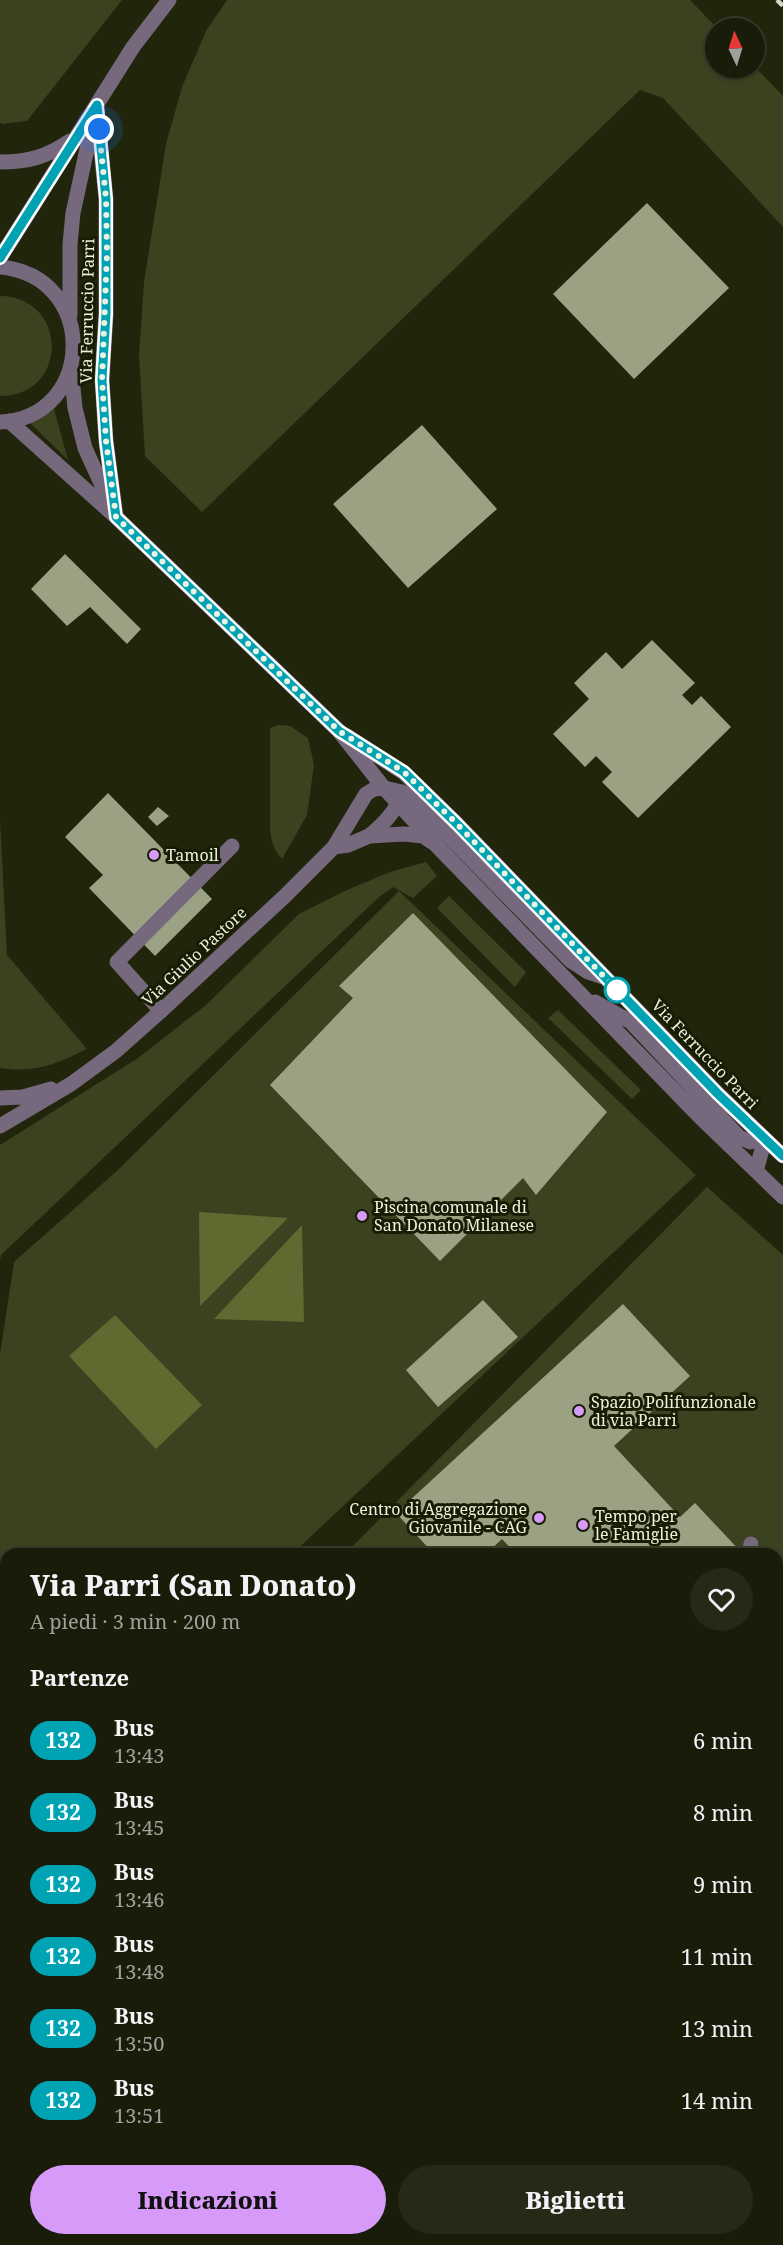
<!DOCTYPE html>
<html lang="it">
<head>
<meta charset="utf-8">
<style>
  :root { --surface:#191c08; --page:#262916; --text:#f1f3f6; --muted:#9fa19c; --line:#373a29; --accent:#d89af8 }
  body { margin:0; font-family:"Noto Serif",serif; background:var(--page); color:var(--text); height:100vh; display:flex; flex-direction:column; font-size:22px; white-space:nowrap }
  * { box-sizing:border-box; margin:0 }
  p { font-size:20px; color:var(--muted) }
  .icon { flex:none; width:33px; height:33px; fill:none; stroke:currentColor; stroke-width:2; stroke-linecap:round; stroke-linejoin:round }
  .map { position:relative; flex:1; overflow:hidden }
  .sheet { position:absolute; left:0px; top:1548px; width:783px; height:698px; display:flex; flex-direction:column; background:var(--surface); border-radius:18px 18px 0 0; box-shadow:0 2px 4px #0004,0 0 0 2px var(--line) }
  .sheet>* { flex:none }
  .badge { padding:0 12px; border-radius:20px; font-size:21px; line-height:39px }
  .needle { width:39px; rotate:356deg }
  .controls { position:absolute; left:705px; top:18px; display:grid; gap:12px }
  .controls a { display:grid; place-items:center; width:60px; height:60px; border-radius:50%; background:var(--surface); box-shadow:0 2px 4px #0004,0 0 0 2px var(--line); font-size:30px }
  .you { position:absolute; width:30px; height:30px; margin:-15px; border:4px solid #fff; border-radius:50%; background:#1a73e8; box-shadow:0 0 0 9px #1a73e833 }
  .map>.badge { position:absolute; translate:-50% -50%; box-shadow:0 0 0 3px #fff }
  h2 { padding:0 30px; font-size:22px; line-height:54px }
  .round { display:grid; place-items:center; flex:none; width:63px; height:63px; border-radius:32px; background:var(--page) }
  .overview { display:flex; align-items:center; justify-content:space-between; height:102px; padding:0 30px }
  h1 { font-size:28px; font-weight:800; line-height:45px }
  .action { display:flex; gap:12px; margin-top:auto; padding:12px 30px }
  .action a { flex:1; height:69px; border-radius:36px; background:var(--accent); color:#111; font-size:24px; font-weight:800; line-height:69px; text-align:center }
  .action a+a { background:var(--page); color:var(--text) }
  ul { padding:0; list-style:none }
  li { display:flex; align-items:center; gap:18px; height:72px; padding:0 30px }
  li div { flex:1 }
  li b { display:block; font-size:22px }
  li em { font-style:normal }
  li .badge { min-width:66px; font-weight:700; text-align:center }
  .map>svg:first-child { display:block }
  .green { fill:#3b421f }
  .water { fill:#5f6a31 }
  .building { fill:#9ba284 }
  .lines { fill:none; stroke-linecap:round; stroke-linejoin:round }
  .service { stroke:#76697e; stroke-width:15 }
  .pedestrian { stroke:#76697e; stroke-width:15 }
  .minor { stroke:#76697e; stroke-width:15 }
  .tertiary { stroke:#76697e; stroke-width:15 }
  .rail { stroke:#d4d8c7; stroke-width:4.5; stroke-dasharray:8 8; stroke-linecap:butt }
  .line-casing { stroke:#fff; stroke-width:14 }
  .line { stroke:#00a3b4; stroke-width:9 }
  .walk { stroke:#edf1e1; stroke-width:6; stroke-dasharray:0 10.8 }
  .poi-dot { fill:#d89af8; stroke:#171c03; stroke-width:2 }
  .stop-dot { fill:#fff; stroke:#00a3b4; stroke-width:3 }
  .labels { text-anchor:middle; stroke-width:6; stroke-linejoin:round; paint-order:stroke }
  .street-label { font-size:16px; fill:#edf1e1; stroke:#171c03 }
  .poi-label { font-size:16px; fill:#edf1e1; stroke:#171c03; text-anchor:start }
</style>
</head>
<body>
<div class="map">
<svg width="783" height="2245" viewBox="0 0 783 2245">
  <rect width="100%" height="100%" fill="#21250b"/>
  <path class="green" d="M0 0H122L27 121 2 124 0 122Z
    M227 0H690L717 28H716V68L755 67 783 96V227L663 98 640 90 202 512 145 456 139 355 144 282 166 144 182 87 206 31Z
    M0 296C69 297 69 396 0 396Z
    M53 405 68 460 30 423Z
    M278 725 290 726 308 738 314 765 307 815 282 859C273 849 271 841 270 827V728Z
    M0 820 7 955 87 1049C55 1065 36 1073 0 1068Z
    M426 862 437 876 413 898 393 887 378 898 1 1255 0 1261V1145L138 1058 206 1005 299 914 347 890 390 872Z
    M399 891 696 1175 292 1554H6V1633L0 1624V1354L14 1262 119 1169Z
    M449 896 526 972 515 987 437 908Z
    M558 1010 641 1090 632 1099 548 1018Z
    M707 1187 783 1255V1879L777 1885V1554H345Z
    M783 2127V2245H603L598 2240H777V2133Z"/>
  <path class="water" d="M199 1212 288 1218 200 1306Z
    M302 1225 304 1322 214 1319Z
    M115 1315 202 1405 156 1449 69 1356Z"/>
  <path class="building" d="M647 203 729 288 634 379 553 294Z
    M422 425 497 509 408 588 333 504Z
    M65 554 141 629 127 644 90 607 67 626 31 589Z
    M652 640 695 683 682 695 692 705 701 696 731 727 638 818 602 782 612 772 596 756 585 767 553 734 589 699 574 683 606 652 622 669Z
    M108 793 212 899 155 956 89 888 103 875 65 837Z
    M158 807 169 816 157 826 148 817Z
    M413 913 607 1112 536 1195 523 1178 440 1261 270 1085 353 998 339 986Z
    M483 1300 518 1337 438 1407 406 1370Z
    M623 1304 690 1376 614 1446 680 1517 695 1503 743 1554H516L502 1539 486 1554H434L396 1513Z
    M783 1570V1742L777 1748V1575Z
    M6 1893V2118L0 2113V1901Z
    M157 2240H365L360 2245H163Z"/>
  <g class="lines">
    <path class="service" d="M161 1011 117 962 232 846"/>
    <path class="pedestrian" d="M749 1554 751 1544"/>
    <path class="minor" d="M97 110 106 199V314L102 379 106 441 116 517
      M71 368 75 408 85 448 109 501
      M9 421 116 517 339 731 384 788 435 844 699 1116 783 1197
      M347 736 404 773 457 824 718 1094 783 1156
      M369 836C382 825 396 812 401 795
      M334 847 348 845 369 836 404 834 423 836 432 842
      M595 1002 631 1022 739 1137 750 1142 765 1139
      M0 1098 23 1097 51 1089
      M0 1126 71 1084 116 1051 161 1011 285 896 334 847 366 794 374 789 384 788 402 792 414 801 571 961 588 972 606 978
      M756 1171 765 1139
      M777 1941 783 1934
      M777 1993 783 1990"/>
    <path class="tertiary" d="M0 162C29 162 46 157 70 141
      M0 258 133 47 169 0
      M0 267C99 276 96 418 0 422
      M70 315V244L73 213 94 117
      M0 1701 6 1706
      M508 2245 513 2240"/>
    <path class="rail" d="M777 0 783 6"/>
  </g>
  <g class="lines">
    <defs>
      <path id="line" d="M0 258 97 105 106 199V314L102 380 106 441 116 517 339 731 404 772 457 824 718 1094 783 1156"/>
    </defs>
    <use href="#line" class="line-casing"/>
    <use href="#line" class="line"/>
    <path class="walk" d="M99 129 106 199 107 254 102 380 106 441 116 517 339 731 404 772 457 824 617 990"/>
  </g>
  <g class="poi-dot">
    <circle cx="154" cy="855" r="6"/>
    <circle cx="362" cy="1216" r="6"/>
    <circle cx="579" cy="1411" r="6"/>
    <circle cx="539" cy="1518" r="6"/>
    <circle cx="583" cy="1525" r="6"/>
  </g>
  <circle class="stop-dot" cx="617" cy="990" r="12"/>
  <g class="labels">
    <g class="street-label">
      <text transform="translate(87 311) rotate(-89)" y="6">Via Ferruccio Parri</text>
      <text transform="translate(194 956) rotate(-43)" y="6">Via Giulio Pastore</text>
      <text transform="translate(705 1054) rotate(46)" y="6">Via Ferruccio Parri</text>
    </g>
    <g class="poi-label">
      <text x="166" y="861">Tamoil</text>
      <text x="374" y="1213">Piscina comunale di<tspan x="374" dy="18">San Donato Milanese</tspan></text>
      <text x="591" y="1408">Spazio Polifunzionale<tspan x="591" dy="18">di via Parri</tspan></text>
      <text x="527" y="1515" text-anchor="end">Centro di Aggregazione<tspan x="527" dy="18">Giovanile - CAG</tspan></text>
      <text x="595" y="1522">Tempo per<tspan x="595" dy="18">le Famiglie</tspan></text>
    </g>
  </g>
</svg>
<div class="controls">
<a><svg class="needle" viewBox="-14 -14 28 28"><path d="M0-13l5 13h-10z" fill="#e53935"/><path d="M0 13l5-13h-10z" fill="#9fa19c"/></svg></a>
</div>
<div class="you" style="left:99px;top:129px"></div>
<section class="sheet">
<div class="overview"><div><h1>Via Parri (San Donato)</h1><p>A piedi · 3 min · 200 m</p></div><a class="round"><svg class="icon" aria-label="heart" viewBox="0 0 24 24"><path d="M12 20l-8-8c-3-5 5-10 8-4 3-6 11-1 8 4z"/></svg></a></div>
<h2>Partenze</h2>
<ul>
<li><span class="badge" style="background:#00a3b4;color:#fff">132</span><div><b>Bus</b><p>13:43</p></div><em>6 min</em></li>
<li><span class="badge" style="background:#00a3b4;color:#fff">132</span><div><b>Bus</b><p>13:45</p></div><em>8 min</em></li>
<li><span class="badge" style="background:#00a3b4;color:#fff">132</span><div><b>Bus</b><p>13:46</p></div><em>9 min</em></li>
<li><span class="badge" style="background:#00a3b4;color:#fff">132</span><div><b>Bus</b><p>13:48</p></div><em>11 min</em></li>
<li><span class="badge" style="background:#00a3b4;color:#fff">132</span><div><b>Bus</b><p>13:50</p></div><em>13 min</em></li>
<li><span class="badge" style="background:#00a3b4;color:#fff">132</span><div><b>Bus</b><p>13:51</p></div><em>14 min</em></li>
</ul>
<div class="action"><a>Indicazioni</a><a>Biglietti</a></div>
</section>
</div>
</body>
</html>
